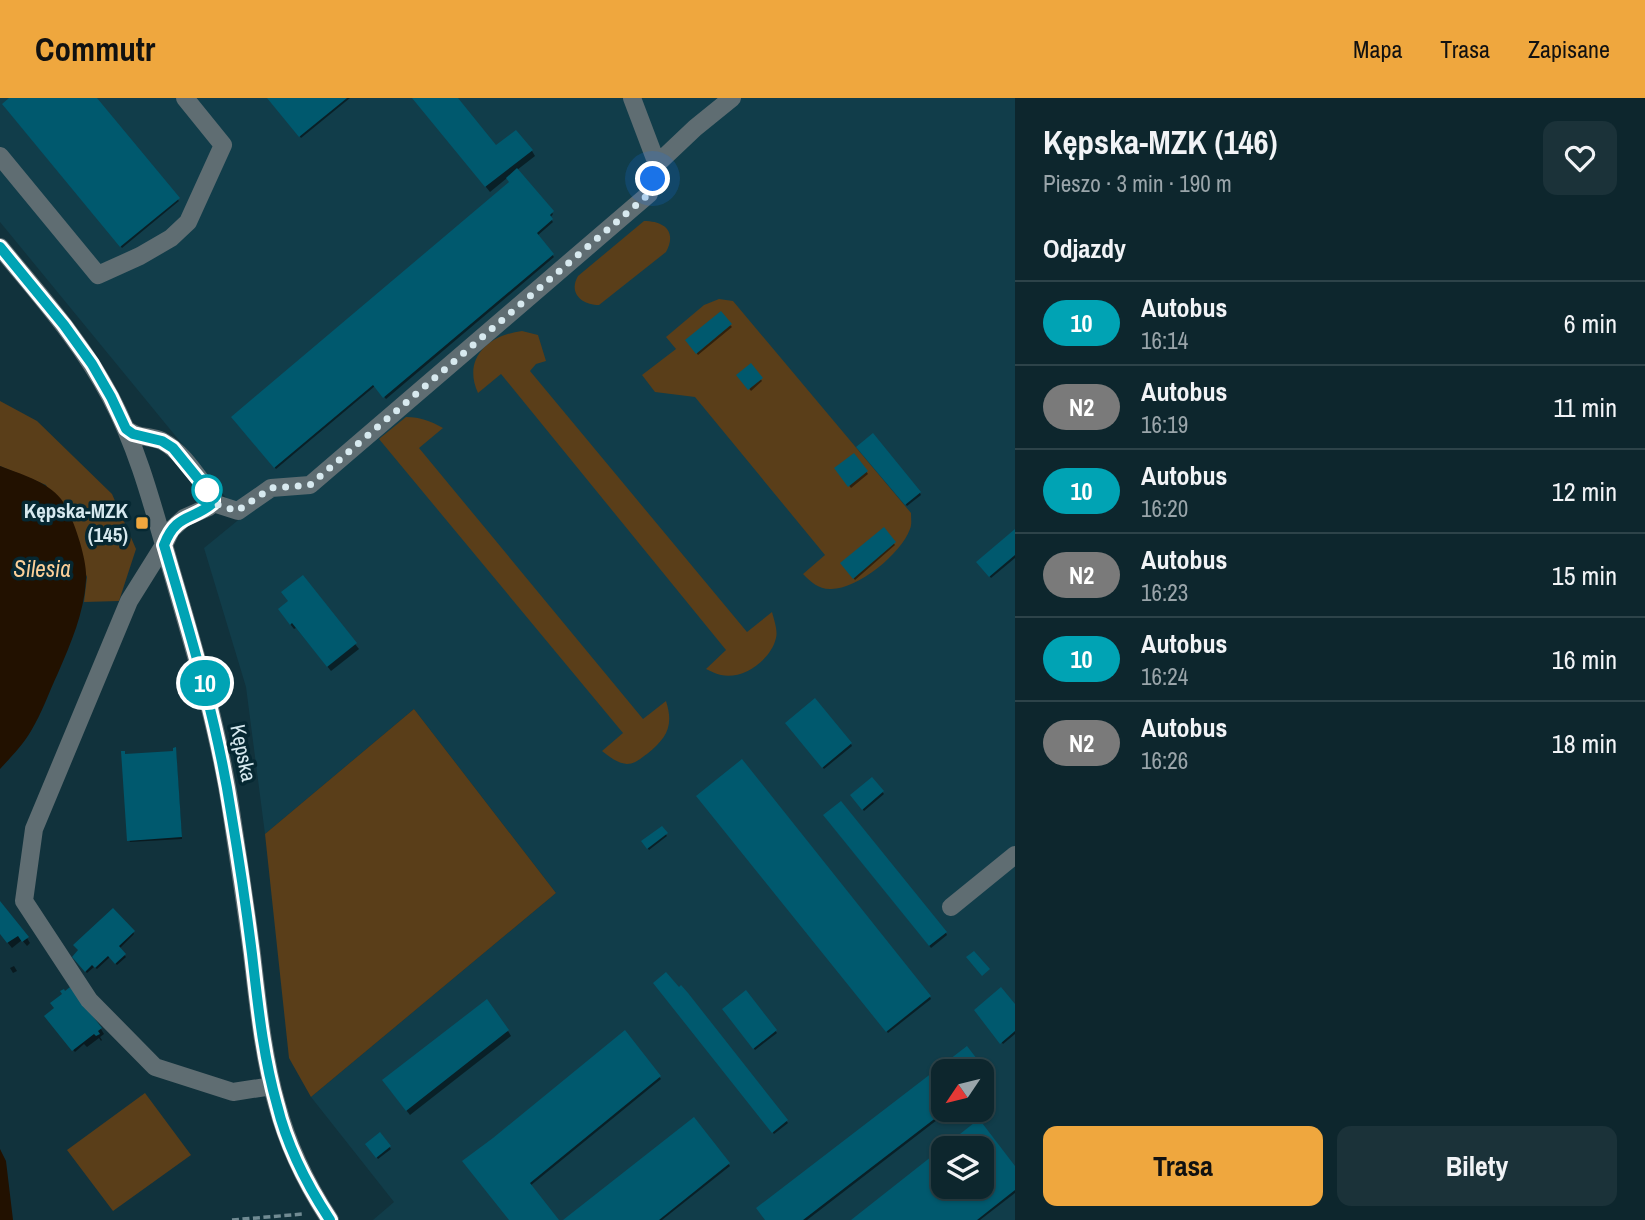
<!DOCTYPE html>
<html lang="pl">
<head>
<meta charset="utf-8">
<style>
  :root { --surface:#0d262d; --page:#1b3239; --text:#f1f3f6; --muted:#9aa5aa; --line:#2d4349; --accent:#efa73e }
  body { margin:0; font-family:"Archivo Narrow",sans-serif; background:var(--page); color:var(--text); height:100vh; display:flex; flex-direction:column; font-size:26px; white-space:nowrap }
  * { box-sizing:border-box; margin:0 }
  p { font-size:23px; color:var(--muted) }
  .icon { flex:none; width:38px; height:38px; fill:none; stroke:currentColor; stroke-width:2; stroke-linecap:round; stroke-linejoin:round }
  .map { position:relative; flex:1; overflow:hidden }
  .panel { display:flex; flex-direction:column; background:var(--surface); width:630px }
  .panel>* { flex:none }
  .badge { padding:0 14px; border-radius:23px; font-size:24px; line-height:46px }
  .needle { width:46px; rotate:235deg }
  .fabs { position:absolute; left:931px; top:961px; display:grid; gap:14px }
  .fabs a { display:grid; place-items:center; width:63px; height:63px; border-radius:14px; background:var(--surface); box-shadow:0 2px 5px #0004,0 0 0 2px var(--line); font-size:35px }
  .you { position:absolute; width:35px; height:35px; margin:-18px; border:5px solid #fff; border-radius:50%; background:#1a73e8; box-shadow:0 0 0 10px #1a73e833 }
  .map>.badge { position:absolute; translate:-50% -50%; box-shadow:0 0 0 4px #fff }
  h2 { padding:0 28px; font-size:26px; line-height:63px }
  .round { display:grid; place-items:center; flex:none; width:74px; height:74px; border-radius:14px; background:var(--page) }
  .summary { display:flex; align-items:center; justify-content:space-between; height:119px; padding:0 28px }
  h1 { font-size:33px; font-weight:800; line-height:52px }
  .button { display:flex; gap:14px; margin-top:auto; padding:14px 28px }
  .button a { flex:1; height:80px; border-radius:14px; background:var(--accent); color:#111; font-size:28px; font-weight:800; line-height:80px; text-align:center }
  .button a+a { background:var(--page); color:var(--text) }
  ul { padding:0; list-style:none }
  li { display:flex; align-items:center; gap:21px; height:84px; padding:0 28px; border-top:2px solid var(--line) }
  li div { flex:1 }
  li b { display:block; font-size:26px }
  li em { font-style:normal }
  li .badge { min-width:77px; font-weight:700; text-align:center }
  header { display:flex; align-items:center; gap:42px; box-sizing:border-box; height:98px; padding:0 35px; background:var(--accent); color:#111 }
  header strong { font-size:33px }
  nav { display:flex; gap:38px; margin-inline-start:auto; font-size:24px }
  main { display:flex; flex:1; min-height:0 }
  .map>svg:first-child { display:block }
  .built { fill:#113d4a; fill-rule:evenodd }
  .green { fill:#5a3e19 }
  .water { fill:#210 }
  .shadow { fill:#0007 }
  .building { fill:#00596e; fill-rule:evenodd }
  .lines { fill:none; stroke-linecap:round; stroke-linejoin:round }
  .path { stroke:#718b93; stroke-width:3.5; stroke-dasharray:7 3.5; stroke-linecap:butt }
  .minor { stroke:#5f6d72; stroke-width:18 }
  .line-casing { stroke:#fff; stroke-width:16 }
  .line { stroke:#00a3b4; stroke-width:10 }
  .walk { stroke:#d7e9ef; stroke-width:7; stroke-dasharray:0 12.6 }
  .stop-dot { fill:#fff; stroke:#00a3b4; stroke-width:3.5 }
  .poi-dot { fill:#efa73e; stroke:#062832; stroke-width:2.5 }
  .labels { text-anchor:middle; stroke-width:7; stroke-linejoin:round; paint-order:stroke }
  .poi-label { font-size:21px; font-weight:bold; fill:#d7e9ef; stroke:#062832; text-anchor:end }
  .street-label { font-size:21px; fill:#d7e9ef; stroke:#062832 }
  .water-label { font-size:23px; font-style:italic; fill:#fdd098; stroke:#062832 }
</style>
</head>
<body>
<header>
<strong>Commutr</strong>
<nav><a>Mapa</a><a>Trasa</a><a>Zapisane</a></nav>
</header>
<main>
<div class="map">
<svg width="1015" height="1122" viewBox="0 0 1015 1122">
  <rect width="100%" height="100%" fill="#11323c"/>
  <path class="built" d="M0 0H1015V1122H373L394 1104 311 999 556 795 414 611 265 736 246 589 204 450 242 419 0 124ZM943 973H982V1012H943ZM943 1050H982V1088H943Z"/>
  <path class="green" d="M644 123C665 123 677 134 666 154L599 207C582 207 568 195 578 178Z
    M719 201 733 203 911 415C911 421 912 426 910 431 901 456 857 492 830 491 818 491 811 484 803 476L825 457 695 299 655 294 642 277 676 251 666 239 704 207Z
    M522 233 538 237 546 263 536 266 530 273 747 534 772 514C774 522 778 532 776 540 771 562 743 582 721 577 716 576 711 573 706 571L726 552 501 276 478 295C462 260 489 237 522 233Z
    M0 303 37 323 112 396 136 451 119 503 84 504 87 479 46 387 0 368Z
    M406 319C421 319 430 323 443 330L419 350 643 621 666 603C674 628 667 640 647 656 641 660 635 666 627 666 617 665 610 659 602 653L623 635 379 341Z
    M414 611 556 795 311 999 289 960 265 736Z
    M145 995 191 1057 113 1113 67 1052Z"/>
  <path class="water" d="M0 368C20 376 47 383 61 401 73 417 88 463 86 482 84 515 71 545 58 575 49 594 42 615 31 633 22 648 11 659 0 671Z
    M0 1051 6 1063 13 1122H0Z"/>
  <path class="shadow" d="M12 0H95L179 103 122 150 5 9Z
    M268 0H350L301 40Z
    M414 0H456L496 50 532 53 535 58 517 72 553 116 550 120 553 124 537 138 554 159 386 301 375 288 276 371 234 322 511 85 507 80 490 94Z
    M730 227 732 229 698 257 688 243Z
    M751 267 762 283 751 293 739 277Z
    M860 351 920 395 921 397 907 408Z
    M854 357 868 376 851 390 836 371Z
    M883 432 895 447 855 482 842 466Z
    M1015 434V460L991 480 980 467Z
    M283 517 355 546 359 551 331 573 296 530 294 531Z
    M789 627 851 646 852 648 824 671Z
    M176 655 182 741 130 744 129 742Z
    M872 682 884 696 864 713 853 698Z
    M698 699 930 899 931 901 888 935Z
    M841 705 946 835 947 837 931 850 826 720Z
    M661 730 667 738 649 752 643 744Z
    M0 806 27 840 30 845 27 848 22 842 12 850 0 835Z
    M133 834 134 836 119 851 126 859 117 867 110 859 97 871 94 869 87 875 75 861Z
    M14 868 17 873 13 875 10 870Z
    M655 885 679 892 687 896 788 1025 774 1036Z
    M746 895 777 935 755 952 724 911Z
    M1015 909V936L1003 946 976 913Z
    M46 918 101 931 104 936 100 939 102 942 101 943 99 940 87 949 84 946 75 954Z
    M508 933 511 938 410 1017 387 988Z
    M624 935 661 981 530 1088 557 1122H511L494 1041Z
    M967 950 990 981 982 987V973H943V1012H950L807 1122H767Z
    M693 1021 730 1068 662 1122H566Z
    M979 1024 1015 1070V1095L980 1122H854L943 1052V1088H982V1050H945Z
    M380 1037 391 1051 378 1061 367 1047Z"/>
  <path class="building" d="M9 0H97L180 100 120 149 2 6Z
    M267 0H347L299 39Z
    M412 0H458L496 47 516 32 533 52 485 89Z
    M517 70 554 113 550 117 553 121 537 135 554 156 383 300 373 287 274 370 231 319 509 84 506 80Z
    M721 213 732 226 696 256 685 242Z
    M751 265 763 280 748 292 736 277Z
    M873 335 921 394 905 407 856 349Z
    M854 355 868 373 848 389 834 370Z
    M884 429 896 444 853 481 840 465Z
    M1015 431V457L989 479 976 464Z
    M303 477 357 545 327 569 292 525 290 527 278 511 288 503 281 494Z
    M815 600 852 645 822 670 785 625Z
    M176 649 182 739 127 743 121 653H125V656L173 653V650Z
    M742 661 931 898 886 934 696 698Z
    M872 679 884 693 862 712 850 697Z
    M841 703 947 834 929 848 823 717Z
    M662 728 668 735 647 751 641 743Z
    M0 803 29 839 22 844 18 838 7 845 0 836Z
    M113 810 135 833 119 848 126 856 115 866 108 858 95 870 92 867 85 874 72 859 78 852 73 847Z
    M974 853 990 871 982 878 966 859Z
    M666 874 679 889 681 887 688 895 788 1022 772 1035 653 885Z
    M70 889 102 930 98 933 100 936 96 938 94 936 72 953 44 918 54 910 50 905 62 896 60 893 64 891 65 893Z
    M1001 889 1015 906V933L1000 946 974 912Z
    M746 892 777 932 753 951 722 911Z
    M487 901 509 932 406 1013 382 982Z
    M625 932 661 978 530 1085 559 1122H509L462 1063 493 1040Z
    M967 948 990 978 982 984V973H943V1012H946L803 1122H765L756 1110Z
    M694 1019 730 1065 659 1122H563Z
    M979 1021 1015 1068V1092L977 1122H851ZM943 1050H982V1088H943Z
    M380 1034 391 1048 376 1060 365 1046Z"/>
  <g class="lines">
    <path class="path" d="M232 1122 303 1116"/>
    <path class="minor" d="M632 0 657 66
      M0 58 98 177 140 158 171 140 188 124 223 47 185 0
      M0 149C39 197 81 243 110 298 140 354 155 417 173 478 196 557 220 637 232 719 239 765 246 810 252 856 258 906 263 958 277 1007 288 1048 307 1087 330 1122
      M126 331C138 341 149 337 162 343 182 353 199 381 213 399V405L209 409 184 420 171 432 164 447 129 503 34 731 24 803 89 902 155 969 233 994 272 988
      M213 405 238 413 271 390 310 387 649 96 657 66 695 30 732 0
      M951 809 1015 757"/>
  </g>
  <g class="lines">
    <defs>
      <path id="line" d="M0 149 64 227 92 266 111 299 126 331 133 336 162 343 173 350 213 399V405C192 423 176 415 164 447 190 535 217 623 231 714 239 761 246 808 252 856 258 907 263 958 277 1007 287 1048 307 1087 330 1122"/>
    </defs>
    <use href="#line" class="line-casing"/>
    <use href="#line" class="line"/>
    <path class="walk" d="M207 392 202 385 213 399V405L237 413 271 390 310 387 649 96 653 81"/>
  </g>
  <circle class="stop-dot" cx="207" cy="392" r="14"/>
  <rect class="poi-dot" x="135" y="418" width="14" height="14" rx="3.5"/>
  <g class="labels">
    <g class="poi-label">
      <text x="128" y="420">Kępska-MZK<tspan x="128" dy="24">(145)</tspan></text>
    </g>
    <g class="street-label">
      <text transform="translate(243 655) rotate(78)" y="7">Kępska</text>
    </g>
    <g class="water-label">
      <text x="42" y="479">Silesia</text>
    </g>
  </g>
</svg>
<div class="fabs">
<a><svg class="needle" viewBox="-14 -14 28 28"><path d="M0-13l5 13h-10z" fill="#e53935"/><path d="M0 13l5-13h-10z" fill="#9aa5aa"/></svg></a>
<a><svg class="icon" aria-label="layers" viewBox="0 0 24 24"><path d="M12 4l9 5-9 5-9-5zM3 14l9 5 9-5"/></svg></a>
</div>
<div class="you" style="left:653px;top:81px"></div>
<b class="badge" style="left:205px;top:585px;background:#00a3b4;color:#fff">10</b>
</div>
<section class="panel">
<div class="summary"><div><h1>Kępska-MZK (146)</h1><p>Pieszo · 3 min · 190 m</p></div><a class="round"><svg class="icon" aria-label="heart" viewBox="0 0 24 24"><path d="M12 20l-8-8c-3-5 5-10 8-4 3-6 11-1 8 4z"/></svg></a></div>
<h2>Odjazdy</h2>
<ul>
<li><span class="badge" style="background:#00a3b4;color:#fff">10</span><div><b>Autobus</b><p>16:14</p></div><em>6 min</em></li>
<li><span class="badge" style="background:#7a7a7a;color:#fff">N2</span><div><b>Autobus</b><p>16:19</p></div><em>11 min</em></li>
<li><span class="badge" style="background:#00a3b4;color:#fff">10</span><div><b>Autobus</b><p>16:20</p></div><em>12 min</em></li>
<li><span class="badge" style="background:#7a7a7a;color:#fff">N2</span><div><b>Autobus</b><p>16:23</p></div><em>15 min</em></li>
<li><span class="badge" style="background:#00a3b4;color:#fff">10</span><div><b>Autobus</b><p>16:24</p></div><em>16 min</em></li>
<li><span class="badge" style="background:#7a7a7a;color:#fff">N2</span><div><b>Autobus</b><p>16:26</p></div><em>18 min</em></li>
</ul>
<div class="button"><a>Trasa</a><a>Bilety</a></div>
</section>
</main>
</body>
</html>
